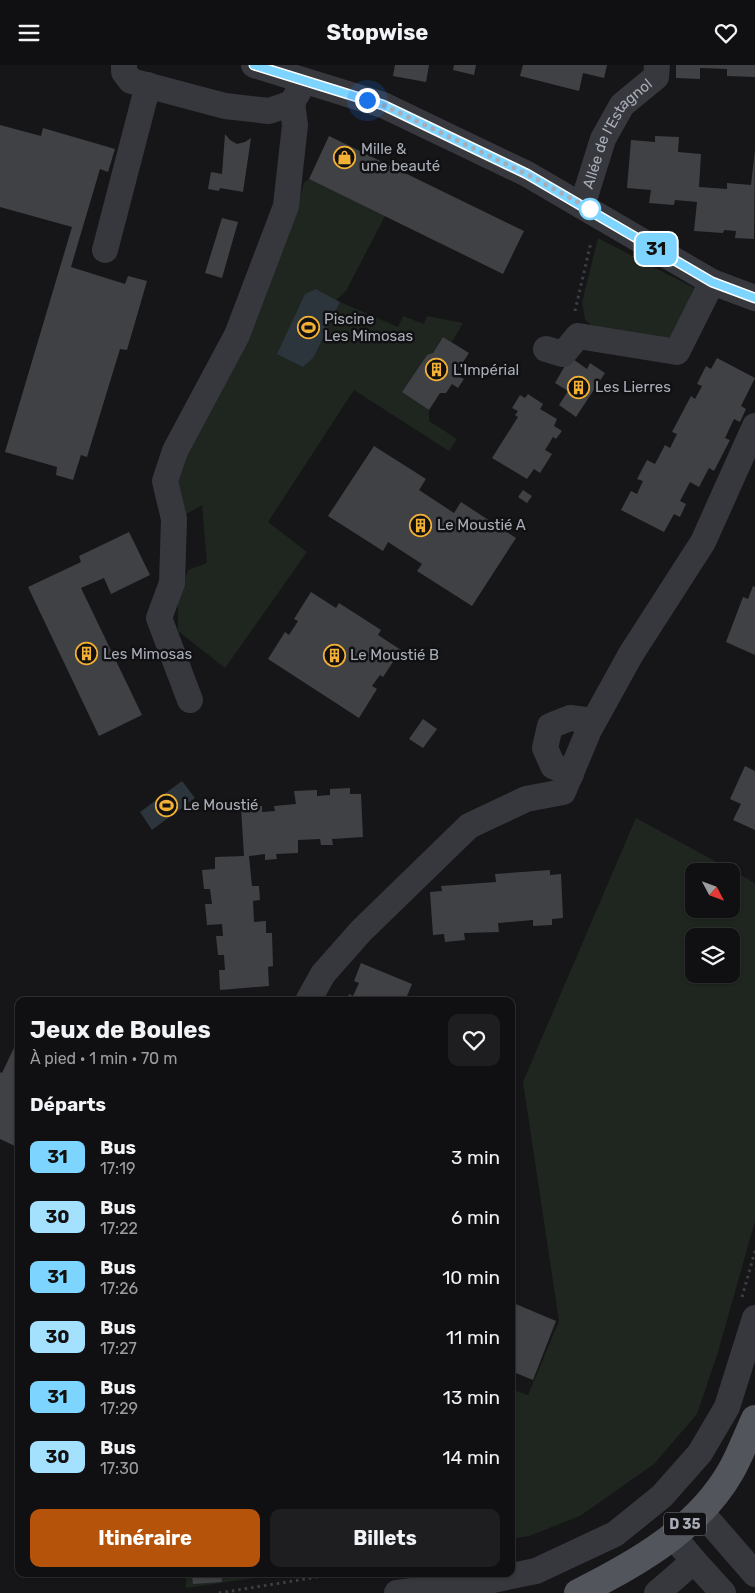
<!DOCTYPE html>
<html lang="fr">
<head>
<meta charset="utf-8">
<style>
  :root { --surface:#101012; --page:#1e1e20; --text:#f1f3f6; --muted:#9c9d9f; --line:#303032; --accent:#b45309 }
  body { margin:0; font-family:Rubik,sans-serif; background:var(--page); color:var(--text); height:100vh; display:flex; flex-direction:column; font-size:19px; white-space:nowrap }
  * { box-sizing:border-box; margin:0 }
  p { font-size:16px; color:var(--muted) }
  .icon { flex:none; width:28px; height:28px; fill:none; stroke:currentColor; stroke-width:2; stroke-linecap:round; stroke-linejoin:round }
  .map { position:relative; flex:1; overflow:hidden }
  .sheet { position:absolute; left:15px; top:932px; width:500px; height:580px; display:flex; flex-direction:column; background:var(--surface); border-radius:10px; box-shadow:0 1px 4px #0004,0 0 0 1px var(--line) }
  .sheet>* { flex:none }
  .badge { padding:0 10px; border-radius:8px; font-size:18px; line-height:32px }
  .needle { width:32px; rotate:131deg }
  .tools { position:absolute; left:685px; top:798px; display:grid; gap:10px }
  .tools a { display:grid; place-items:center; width:55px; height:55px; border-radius:10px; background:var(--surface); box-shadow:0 1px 4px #0004,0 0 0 1px var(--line); font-size:25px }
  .you { position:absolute; width:25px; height:25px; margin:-12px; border:4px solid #fff; border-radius:50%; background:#1a73e8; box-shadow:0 0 0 8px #1a73e833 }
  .map>.badge { position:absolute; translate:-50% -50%; box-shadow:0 0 0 2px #fff }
  h2 { padding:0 15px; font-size:19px; line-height:45px }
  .round { display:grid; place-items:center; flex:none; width:52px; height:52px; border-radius:10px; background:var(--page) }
  .overview { display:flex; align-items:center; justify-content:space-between; height:85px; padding:0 15px }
  h1 { font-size:24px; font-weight:700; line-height:38px }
  .button { display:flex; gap:10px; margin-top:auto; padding:10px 15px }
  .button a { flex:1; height:58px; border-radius:10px; background:var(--accent); color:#fff; font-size:20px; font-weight:700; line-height:58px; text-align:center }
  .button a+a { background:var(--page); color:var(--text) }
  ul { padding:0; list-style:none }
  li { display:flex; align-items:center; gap:15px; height:60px; padding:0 15px }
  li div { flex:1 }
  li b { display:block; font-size:19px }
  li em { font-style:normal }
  li .badge { min-width:55px; font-weight:700; text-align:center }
  header { display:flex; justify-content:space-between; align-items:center; height:65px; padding:0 15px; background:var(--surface); font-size:22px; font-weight:700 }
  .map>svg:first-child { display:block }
  .green { fill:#1e261f; fill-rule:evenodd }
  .water { fill:#2c353c }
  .building { fill:#404145 }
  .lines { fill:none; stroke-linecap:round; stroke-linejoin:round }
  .path { stroke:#3d3f44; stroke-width:3; stroke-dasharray:2.5 4; stroke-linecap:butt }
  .minor { stroke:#37383d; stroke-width:26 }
  .major { stroke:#53555c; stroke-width:28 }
  .line-casing { stroke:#fff; stroke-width:11 }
  .line { stroke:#7dd5ff; stroke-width:8 }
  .walk { stroke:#a8adb8; stroke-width:5; stroke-dasharray:0 9 }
  .stop-dot { fill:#fff; stroke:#7dd5ff; stroke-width:2.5 }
  .labels { text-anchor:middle; stroke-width:5; stroke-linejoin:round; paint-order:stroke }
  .shield { fill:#111113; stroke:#7b7e86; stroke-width:1 }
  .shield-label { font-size:14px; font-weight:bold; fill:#a8adb8 }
  .street-label { font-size:15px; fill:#a8adb8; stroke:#111113 }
  .poi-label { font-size:15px; fill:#a8adb8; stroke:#111113; text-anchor:start }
</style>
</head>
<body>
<header><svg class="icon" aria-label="menu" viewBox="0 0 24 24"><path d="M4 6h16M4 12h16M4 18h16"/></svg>Stopwise<svg class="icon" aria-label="heart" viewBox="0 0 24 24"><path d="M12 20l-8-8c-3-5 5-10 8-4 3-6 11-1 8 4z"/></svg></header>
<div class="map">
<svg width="755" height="1528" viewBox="0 0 755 1528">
  <rect width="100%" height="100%" fill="#161618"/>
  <path class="green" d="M309 114 385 151 346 226 336 235 316 224 314 292 340 237 398 262 403 251 424 259 427 251 463 258 452 277 443 272 433 288 427 290 402 327 429 345V356L457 374 449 386 354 325 268 457 307 487 225 603 178 566V535L188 505 207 498 202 440 185 450 172 415 288 172 304 118Z
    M598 173 694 223 673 274 591 260 585 254 582 237Z
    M636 753 755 818V1156L718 1287 697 1349 654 1399 580 1451 529 1471 511 1474V1324L528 1330 559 1256 523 1017ZM694 806H731V844H694ZM694 871H731V909H694Z
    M186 1509H281L186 1523Z"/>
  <path class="water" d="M316 224 340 237 314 292 303 302 277 289 305 229Z
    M182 716 195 733 152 765 140 747Z"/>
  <path class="building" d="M395 0H429L426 17 393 11Z
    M454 0H476L474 10 453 5Z
    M523 0H607L604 13 583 8 579 26 520 11Z
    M676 0H755V12L727 11V4L700 3V14L676 13Z
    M0 60 41 71 43 63 115 84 108 107 100 104 71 202 125 219 128 211 147 216 127 285 120 284 87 392 81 390 73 415 56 410 57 402 5 387 72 162 0 142Z
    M225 69 230 75 237 79 245 77 251 73 243 127 220 123 219 126 208 124 211 107 222 109Z
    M329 71 524 166 503 209 309 114Z
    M655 71 679 72 678 87 701 89 699 122 727 124V118L751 120 755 84 754 174 735 173 736 166 724 165 723 168 694 166 697 137 675 135 674 140 649 138 651 125 627 123 631 75 655 77Z
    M222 153 238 157 222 213 205 208Z
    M443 272 469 288 455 309 464 314 458 323 452 319 446 328H440L429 345 402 327 427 290 433 288Z
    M570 292 587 304 590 298 605 308 576 352 559 340 568 326 555 318Z
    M717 293 755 313 741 341 746 344 740 357 734 354 725 373 730 375 714 406 709 403 699 422 690 417 680 436 686 439 680 452 674 449 664 467 621 445 631 426 637 429 643 416 637 414 647 395 655 399 665 380 670 383 677 369 672 367 691 331 695 334 702 321 697 319 706 301 711 304Z
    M528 329 543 339 540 344 557 354 554 361 562 366 556 374 553 372 545 385 552 389 540 408 534 404 527 414 492 393 518 352 515 350 518 346 512 343 520 330 525 333Z
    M374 381 426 414 419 425 454 448 461 437 516 473 472 541 417 506 422 499 388 477 383 486 328 451Z
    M523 425 532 431 527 438 518 432Z
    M129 467 150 510 111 529 104 513 81 523 142 650 99 671 28 522 81 497 79 491Z
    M753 521 755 522V590L726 577 743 532 748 534Z
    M311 527 336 543 339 538 381 565 378 570 401 585 383 612 380 610 372 621 377 624 359 653 268 594 285 567 289 570 298 556 294 554Z
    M423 654 437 664 423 683 409 674Z
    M745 701 755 706V765L733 755 741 739 730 734Z
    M350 723V729H361L363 772 332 774 333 780H321L320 774 298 775V788L276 789 277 794 265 795V789L249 791 252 821H259L260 835 253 836 254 857 266 856V868H272L273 901 268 902 269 921 220 925 219 905H225L224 890H218L216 871H223L222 859 207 860 205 839H212L210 824H204L202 805 215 804V792L244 791 241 743 262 741V747L275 746 274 741 296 739 294 726 317 725V731L330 730V724Z
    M550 805V810L561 809 563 853 552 854V860L533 861V855L498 858 499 867 464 868 465 875 445 877 444 869 433 870 430 827 442 826 441 821 496 817 495 809Z
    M361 898 412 919 405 936H346L349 929 353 931 359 918 354 916Z
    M19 972V1083L0 1074V1007L2 1008Z
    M511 987H516L512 1010H511Z
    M511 1237 556 1256 533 1315 511 1306Z
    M192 1509H221L222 1517 193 1519Z"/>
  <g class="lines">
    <path class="path" d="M575 246 591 177
      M742 1232 755 1186
      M219 1528 336 1509"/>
    <g class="minor">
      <path d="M124 0V7L131 16 225 41 269 46 292 38 301 22"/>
      <path d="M254 0 383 40 527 109 712 217 755 233"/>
      <path id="s1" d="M582 141 603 74 622 40 656 12 657 0"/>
      <path d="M105 185 148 20"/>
      <path d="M546 284 563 289 578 271 677 287 712 217"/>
      <path d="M190 635 159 553 172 518 174 454 165 416 175 386 237 270 286 141 295 60 292 38"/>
      <path d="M571 709 553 701 545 683 550 661 570 653 593 656"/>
      <path d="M308 936 323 909 361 866 469 761 526 734 563 727 589 665 631 589 703 477 755 361"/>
      <path d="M701 1447 755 1509"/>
      <path d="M694 1496 723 1528"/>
      <path d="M397 1528 488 1516 536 1506 615 1469 662 1431 700 1388 727 1342 755 1253"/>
      <path d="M657 1528 694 1496 672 1470"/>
    </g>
    <path class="major" d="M578 1528C636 1499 698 1464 731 1406 740 1390 747 1371 755 1354"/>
  </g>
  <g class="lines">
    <defs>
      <path id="line" d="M254 0 383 40 527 109 712 217 755 233"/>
    </defs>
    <use href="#line" class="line-casing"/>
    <use href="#line" class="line"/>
    <path class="walk" d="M367 35 383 40 527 109 590 144"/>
  </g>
  <defs>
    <symbol id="shop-ring" viewBox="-11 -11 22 22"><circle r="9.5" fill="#111113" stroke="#f2b134" stroke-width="1.5"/><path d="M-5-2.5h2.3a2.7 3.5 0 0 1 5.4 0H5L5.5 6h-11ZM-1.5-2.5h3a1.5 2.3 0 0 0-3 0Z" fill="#f2b134"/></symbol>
    <symbol id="stadium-ring" viewBox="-11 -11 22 22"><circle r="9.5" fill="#111113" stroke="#f2b134" stroke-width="1.5"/><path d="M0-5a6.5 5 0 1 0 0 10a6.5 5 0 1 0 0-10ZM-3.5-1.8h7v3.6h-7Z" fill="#f2b134"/></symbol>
    <symbol id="building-ring" viewBox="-11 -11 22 22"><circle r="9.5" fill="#111113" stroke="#f2b134" stroke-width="1.5"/><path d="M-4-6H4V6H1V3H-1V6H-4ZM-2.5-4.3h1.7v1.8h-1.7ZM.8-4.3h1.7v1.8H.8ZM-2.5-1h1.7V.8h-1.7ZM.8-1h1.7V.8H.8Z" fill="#f2b134"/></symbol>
  </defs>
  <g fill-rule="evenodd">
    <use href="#shop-ring" x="332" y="80" width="25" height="25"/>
    <use href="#stadium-ring" x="296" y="250" width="25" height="25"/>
    <use href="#building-ring" x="424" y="292" width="25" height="25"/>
    <use href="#building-ring" x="566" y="310" width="25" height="25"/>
    <use href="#building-ring" x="408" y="448" width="25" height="25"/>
    <use href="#building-ring" x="74" y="576" width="25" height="25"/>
    <use href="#building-ring" x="322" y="578" width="25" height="25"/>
    <use href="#stadium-ring" x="154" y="728" width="25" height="25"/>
  </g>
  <circle class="stop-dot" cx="590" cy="144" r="10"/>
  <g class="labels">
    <rect class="shield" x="664" y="1447.5" width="42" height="23" rx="4"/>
    <g class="shield-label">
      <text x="685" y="1464">D 35</text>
    </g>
    <g class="street-label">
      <text dy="5" stroke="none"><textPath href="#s1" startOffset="82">Allée de l'Estagnol</textPath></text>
    </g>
    <g class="poi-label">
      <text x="361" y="89">Mille &amp;<tspan x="361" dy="17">une beauté</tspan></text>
      <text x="324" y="259">Piscine<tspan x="324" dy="17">Les Mimosas</tspan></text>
      <text x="453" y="310">L'Impérial</text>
      <text x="595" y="327">Les Lierres</text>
      <text x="437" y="465">Le Moustié A</text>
      <text x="103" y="594">Les Mimosas</text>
      <text x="350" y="595">Le Moustié B</text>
      <text x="183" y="745">Le Moustié</text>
    </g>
  </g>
</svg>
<div class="tools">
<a><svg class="needle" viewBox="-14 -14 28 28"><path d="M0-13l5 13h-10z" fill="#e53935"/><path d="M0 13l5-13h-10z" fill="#9c9d9f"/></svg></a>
<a><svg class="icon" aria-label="layers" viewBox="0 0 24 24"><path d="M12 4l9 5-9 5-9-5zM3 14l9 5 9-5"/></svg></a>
</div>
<div class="you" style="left:367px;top:35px"></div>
<b class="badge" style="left:656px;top:184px;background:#7dd5ff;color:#111">31</b>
<section class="sheet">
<div class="overview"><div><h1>Jeux de Boules</h1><p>À pied · 1 min · 70 m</p></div><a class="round"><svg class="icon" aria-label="heart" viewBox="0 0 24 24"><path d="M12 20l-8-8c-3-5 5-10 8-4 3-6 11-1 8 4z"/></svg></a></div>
<h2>Départs</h2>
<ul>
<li><span class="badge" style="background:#7dd5ff;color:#111">31</span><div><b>Bus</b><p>17:19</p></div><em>3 min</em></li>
<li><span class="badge" style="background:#a4e1ff;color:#111">30</span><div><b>Bus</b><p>17:22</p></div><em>6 min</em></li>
<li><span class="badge" style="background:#7dd5ff;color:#111">31</span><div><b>Bus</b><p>17:26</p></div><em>10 min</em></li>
<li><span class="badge" style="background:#a4e1ff;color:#111">30</span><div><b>Bus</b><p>17:27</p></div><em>11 min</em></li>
<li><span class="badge" style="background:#7dd5ff;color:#111">31</span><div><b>Bus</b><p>17:29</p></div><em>13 min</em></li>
<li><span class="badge" style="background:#a4e1ff;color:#111">30</span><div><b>Bus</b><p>17:30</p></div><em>14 min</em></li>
</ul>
<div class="button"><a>Itinéraire</a><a>Billets</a></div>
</section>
</div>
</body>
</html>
